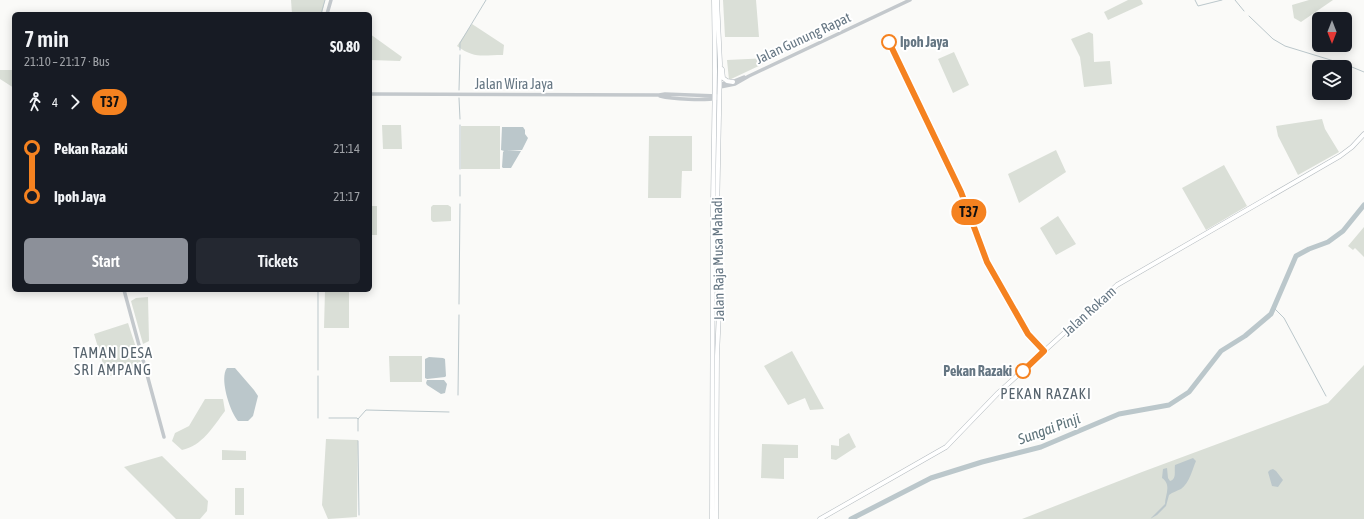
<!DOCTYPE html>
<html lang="en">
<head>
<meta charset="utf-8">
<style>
  :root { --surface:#171b24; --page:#242831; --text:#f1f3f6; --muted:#9ea1a6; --accent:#8c9099 }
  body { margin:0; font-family:"Asap Condensed",sans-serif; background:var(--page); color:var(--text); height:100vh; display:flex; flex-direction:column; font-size:15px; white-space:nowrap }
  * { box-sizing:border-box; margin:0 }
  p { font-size:13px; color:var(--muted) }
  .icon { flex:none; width:22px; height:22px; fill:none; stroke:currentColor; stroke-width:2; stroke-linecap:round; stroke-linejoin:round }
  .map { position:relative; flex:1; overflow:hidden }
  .drawer { position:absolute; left:12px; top:12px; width:360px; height:280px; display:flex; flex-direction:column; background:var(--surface); border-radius:6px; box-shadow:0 2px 10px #0003 }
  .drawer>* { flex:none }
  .badge { padding:0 8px; border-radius:13px; font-size:14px; line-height:26px }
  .needle { width:26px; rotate:180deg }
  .tools { position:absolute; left:1312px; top:12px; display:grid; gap:8px }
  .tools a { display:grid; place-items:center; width:40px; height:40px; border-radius:6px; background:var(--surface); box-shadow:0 2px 10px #0003; font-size:20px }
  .map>.badge { position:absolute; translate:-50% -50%; box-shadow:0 0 0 2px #fff }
  .legs { display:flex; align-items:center; gap:6px; height:44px; padding:0 12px; font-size:13px }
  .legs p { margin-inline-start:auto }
  .overview { display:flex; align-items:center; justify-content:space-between; height:68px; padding:0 12px }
  h1 { font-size:22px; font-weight:600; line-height:30px }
  .cta { display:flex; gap:8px; margin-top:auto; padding:8px 12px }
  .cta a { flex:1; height:46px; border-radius:6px; background:var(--accent); color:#fff; font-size:16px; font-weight:600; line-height:46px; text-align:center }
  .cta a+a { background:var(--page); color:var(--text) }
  ul { padding:0 12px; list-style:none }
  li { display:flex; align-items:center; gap:14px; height:48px; font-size:15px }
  li i { display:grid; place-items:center; width:6px; height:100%; margin:0 5px; background:currentColor }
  li i::after { content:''; width:10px; height:10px; margin:-5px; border:3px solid; border-radius:50%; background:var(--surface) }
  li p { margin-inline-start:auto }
  li:first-child i { background:linear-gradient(#0000 50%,currentColor 0) }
  li:last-child i { background:linear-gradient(currentColor 50%,#0000 0) }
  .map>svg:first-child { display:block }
  .green { fill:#dadfd7 }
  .water { fill:#bbc7cb }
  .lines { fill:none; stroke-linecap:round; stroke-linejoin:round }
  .stream { stroke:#bbc7cb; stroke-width:1 }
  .river { stroke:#bbc7cb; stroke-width:5 }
  .secondary-casing { stroke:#b3babf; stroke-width:5 }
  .tertiary { stroke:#c3c8cc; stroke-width:3.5 }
  .secondary { stroke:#fff; stroke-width:4 }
  .line-1-casing { stroke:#fff; stroke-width:9 }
  .line-1 { stroke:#f58220; stroke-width:6 }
  .stop-1-dot { fill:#fff; stroke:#f58220; stroke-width:2 }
  .labels { text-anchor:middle; stroke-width:4; stroke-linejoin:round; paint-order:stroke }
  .street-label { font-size:14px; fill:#657683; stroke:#fff }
  .stop-label { font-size:14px; font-weight:bold; fill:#657683; stroke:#fff; text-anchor:start }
  .neighbourhood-label { font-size:15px; letter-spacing:1px; fill:#57646e; stroke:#fff }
  .water-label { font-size:15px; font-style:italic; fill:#60757c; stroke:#fff }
</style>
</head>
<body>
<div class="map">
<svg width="1364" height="519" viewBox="0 0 1364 519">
  <rect width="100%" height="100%" fill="#fafaf8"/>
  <path class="green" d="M291 0H325L322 14H292Z
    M723 0H756L759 37H725Z
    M1128 0H1141L1143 4 1108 20 1104 12Z
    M1309 0H1333L1301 22 1294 18 1292 5Z
    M472 24 504 45 503 55C482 55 475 59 457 46Z
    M1089 32 1093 34 1094 62 1110 61 1112 84 1084 87 1080 57 1071 39Z
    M370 34 402 57 400 61 370 60Z
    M954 52 969 85 953 93 938 59Z
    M767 58V62L729 80 727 60Z
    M0 70H14V88L0 79Z
    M1322 119 1325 129 1339 152 1298 175 1278 136 1276 126Z
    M382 125H401L402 149H383Z
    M461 126H500V169H461Z
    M649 136H692V171H682L681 198H648Z
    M1056 150 1066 172 1019 203 1008 174Z
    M1224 165 1247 206 1206 230 1182 188Z
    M433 205H448L451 207V221L433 222 431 220V207Z
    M370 206H377V235H370Z
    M1058 216 1076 244 1056 255 1040 228Z
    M1364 227V257L1355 248 1353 250 1348 246Z
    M325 290 349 291V328H324Z
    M148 297 149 341 143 344 131 301 136 298Z
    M128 323 142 366 107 377 94 334Z
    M792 351 824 409 810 410 805 398 788 405 764 366Z
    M389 356H422V382H390Z
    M1364 365V519H1022L1142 472 1328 403Z
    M205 399H223L225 411C213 427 202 446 182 450L172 441 175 433 189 426Z
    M849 433 856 447 836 460 831 459V445L839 446V439Z
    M326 439 358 440 357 517 328 519 322 505Z
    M762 444 798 445V458H784V479L761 478Z
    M222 450 246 451V460H222Z
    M162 456 208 501 207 511 200 519H176L124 467Z
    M235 488H244V515H235Z"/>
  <path class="water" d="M502 127H523L525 130V134L528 138 522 150 507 151H521L511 168H503L502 167 503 152 504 151 501 150Z
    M429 357 443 358 445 359 446 376 445 377 427 379 425 378V359Z
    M227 368H235L254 390 258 396 253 416 248 421H238C230 412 219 378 227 368Z
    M427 380H444L447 384 445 393 441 394 427 385 426 383Z
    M1193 458 1196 461C1192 470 1190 482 1181 489 1177 491 1173 492 1169 495L1166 506 1157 515 1150 519 1165 504C1165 495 1172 485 1162 478L1163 469 1167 468 1168 478 1170 481C1177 479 1174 471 1175 465Z
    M1273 469 1276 471 1283 480 1278 487 1272 486 1268 472 1270 470Z"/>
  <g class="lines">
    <path class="stream" d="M1195 0 1198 6 1222 0
      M1235 0 1244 11
      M321 14 325 0
      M1249 16 1273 39 1285 46 1347 65 1364 72
      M460 50V43L486 0
      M459 90 460 55
      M459 98 460 119
      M460 125V169
      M460 175V196
      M459 304 460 204
      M1274 308 1284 318 1326 396
      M318 370V290
      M318 376V418
      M458 395 459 315
      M329 418H357L358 419
      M358 431V419L366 410 449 412
      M358 441 359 515"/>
    <path class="river" d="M851 519 931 478 982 462 1041 447 1119 414 1169 405 1189 392 1221 351 1245 336 1271 314 1296 256 1309 249 1328 242 1343 231 1364 205"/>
    <defs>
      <path id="secondary" d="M722 69 723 78 727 81 733 82
        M712 519 713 202 715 71 714 0
        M716 519 717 356 720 289 717 217 720 63 717 0
        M820 519 946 447 998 393 1117 285 1340 156 1352 147 1364 134"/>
    </defs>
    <use href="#secondary" class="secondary-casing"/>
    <path class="tertiary" d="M327 14 331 0
      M720 84 729 83 744 77
      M720 87 735 84 749 76 910 0
      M370 94 659 95 665 94 717 96
      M660 96C672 99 705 101 717 98
      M124 290 164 437"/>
    <use href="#secondary" class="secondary"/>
  </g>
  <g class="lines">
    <defs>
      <path id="line-1" d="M889 42 961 192 987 262 1028 334 1044 351 1023 371"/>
    </defs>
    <use href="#line-1" class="line-1-casing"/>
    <use href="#line-1" class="line-1"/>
  </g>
  <g class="stop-1-dot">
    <circle cx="889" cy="42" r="7"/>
    <circle cx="1023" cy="371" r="7"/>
  </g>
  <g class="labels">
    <g class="street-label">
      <text transform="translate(803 38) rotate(-25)" y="5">Jalan Gunung Rapat</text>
      <text x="514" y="89">Jalan Wira Jaya</text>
      <text transform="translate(718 259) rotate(-91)" y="5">Jalan Raja Musa Mahadi</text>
      <text transform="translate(1089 311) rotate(-42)" y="5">Jalan Rokam</text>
    </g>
    <g class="stop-label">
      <text x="900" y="47">Ipoh Jaya</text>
      <text x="1012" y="376" text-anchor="end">Pekan Razaki</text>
    </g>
    <g class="neighbourhood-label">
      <text x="113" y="358">TAMAN DESA<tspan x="113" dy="17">SRI AMPANG</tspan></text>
      <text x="1046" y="399">PEKAN RAZAKI</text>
    </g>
    <g class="water-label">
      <text transform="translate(1049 429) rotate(-20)" y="5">Sungai Pinji</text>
    </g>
  </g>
</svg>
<div class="tools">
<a><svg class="needle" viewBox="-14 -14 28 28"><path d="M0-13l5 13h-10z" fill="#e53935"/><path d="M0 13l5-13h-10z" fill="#9ea1a6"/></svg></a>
<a><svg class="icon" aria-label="layers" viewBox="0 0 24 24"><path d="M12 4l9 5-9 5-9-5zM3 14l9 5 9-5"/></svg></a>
</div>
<b class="badge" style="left:969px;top:212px;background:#f58220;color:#111">T37</b>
<section class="drawer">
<div class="overview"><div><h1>7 min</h1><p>21:10 – 21:17 · Bus</p></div><b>$0.80</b></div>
<div class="legs"><svg class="icon" aria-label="walk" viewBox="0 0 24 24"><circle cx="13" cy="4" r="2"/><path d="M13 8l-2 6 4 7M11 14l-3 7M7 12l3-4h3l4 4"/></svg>4<svg class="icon" aria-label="forward" viewBox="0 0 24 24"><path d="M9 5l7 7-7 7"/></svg><b class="badge" style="background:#f58220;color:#111">T37</b></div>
<ul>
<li><i style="color:#f58220"></i><b>Pekan Razaki</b><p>21:14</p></li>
<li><i style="color:#f58220"></i><b>Ipoh Jaya</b><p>21:17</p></li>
</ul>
<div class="cta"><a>Start</a><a>Tickets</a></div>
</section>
</div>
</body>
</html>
